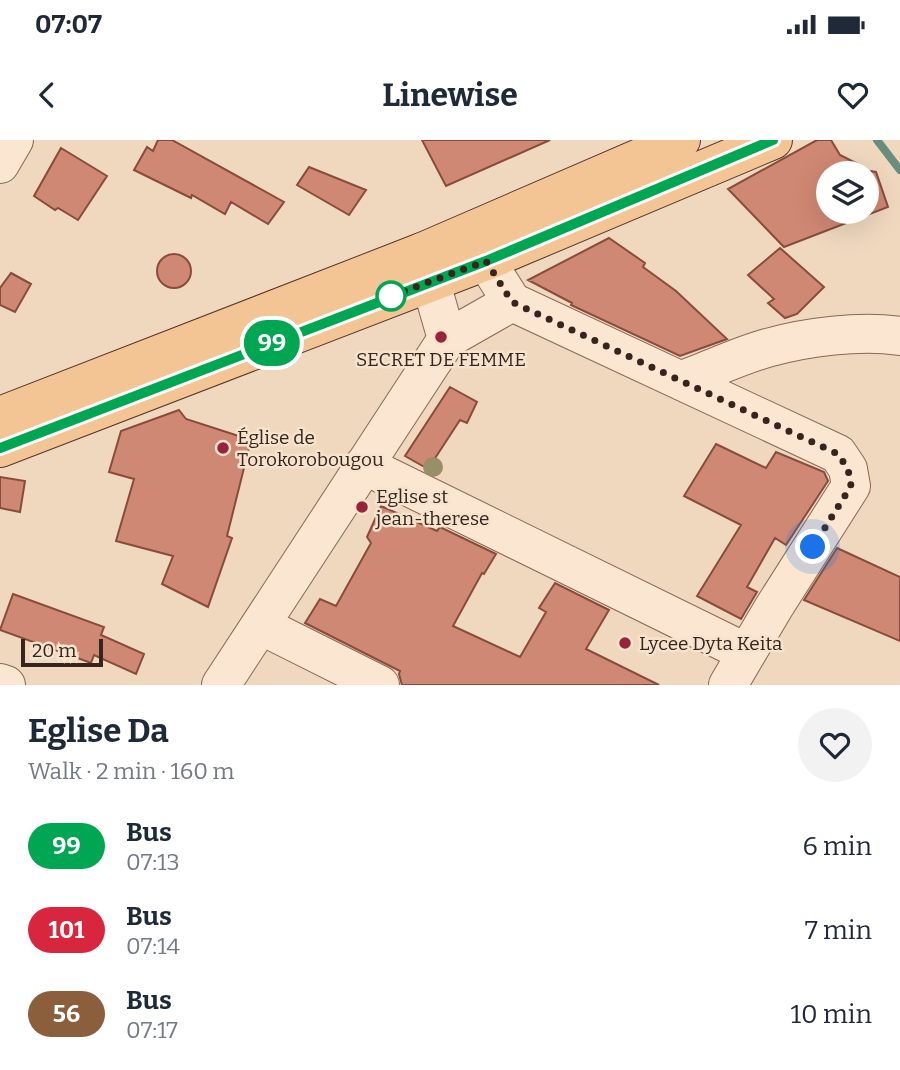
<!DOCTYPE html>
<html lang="en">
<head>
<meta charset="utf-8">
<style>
  :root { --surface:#fff; --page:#f2f2f3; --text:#1f2937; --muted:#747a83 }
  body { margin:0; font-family:Bitter,serif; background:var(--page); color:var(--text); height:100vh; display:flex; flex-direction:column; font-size:26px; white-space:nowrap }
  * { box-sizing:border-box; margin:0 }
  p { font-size:23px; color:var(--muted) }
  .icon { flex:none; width:38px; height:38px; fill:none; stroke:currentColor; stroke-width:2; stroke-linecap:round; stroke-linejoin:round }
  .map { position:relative; height:545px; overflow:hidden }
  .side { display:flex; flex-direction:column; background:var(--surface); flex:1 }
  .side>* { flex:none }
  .badge { padding:0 14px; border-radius:23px; font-size:24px; line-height:46px }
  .tools { position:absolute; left:816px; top:21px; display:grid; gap:14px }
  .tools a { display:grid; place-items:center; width:63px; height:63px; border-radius:50%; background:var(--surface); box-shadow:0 7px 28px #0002; font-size:35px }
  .scale { position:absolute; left:21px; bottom:18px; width:82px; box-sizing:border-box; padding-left:7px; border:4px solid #37241c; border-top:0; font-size:19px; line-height:24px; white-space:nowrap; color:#37241c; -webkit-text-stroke:5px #f6e3ce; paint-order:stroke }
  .you { position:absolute; width:35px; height:35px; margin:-18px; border:5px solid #fff; border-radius:50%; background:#1a73e8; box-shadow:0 0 0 10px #1a73e833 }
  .map>.badge { position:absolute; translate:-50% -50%; box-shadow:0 0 0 4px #fff }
  .round { display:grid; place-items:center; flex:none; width:74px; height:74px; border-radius:37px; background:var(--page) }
  .head { display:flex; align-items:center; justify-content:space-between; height:119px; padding:0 28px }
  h1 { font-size:33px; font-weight:700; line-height:52px }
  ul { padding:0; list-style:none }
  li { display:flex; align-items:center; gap:21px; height:84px; padding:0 28px }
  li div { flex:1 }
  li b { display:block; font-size:26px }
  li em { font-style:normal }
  li .badge { min-width:77px; font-weight:700; text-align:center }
  .status { display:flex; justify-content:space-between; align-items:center; height:49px; padding:0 35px; background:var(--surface); direction:ltr }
  .status svg { height:19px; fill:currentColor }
  header { display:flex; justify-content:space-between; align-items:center; height:91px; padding:0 28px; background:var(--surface); font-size:32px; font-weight:700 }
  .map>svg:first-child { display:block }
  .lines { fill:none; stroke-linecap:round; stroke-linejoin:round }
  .stream { stroke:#698e7e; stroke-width:8 }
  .building { fill:#cf8873; stroke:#884c3b; stroke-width:2; fill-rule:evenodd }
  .minor-casing { stroke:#886856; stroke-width:40 }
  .major-casing { stroke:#55372b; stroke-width:40 }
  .minor { stroke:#fae6d1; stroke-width:38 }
  .major { stroke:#f4c594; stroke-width:38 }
  .tree { fill:#988f68 }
  .line-casing { stroke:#fff; stroke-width:16 }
  .line { stroke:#00a651; stroke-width:10 }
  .walk { stroke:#37241c; stroke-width:7; stroke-dasharray:0 12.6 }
  .stop-dot { fill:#fff; stroke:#00a651; stroke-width:3.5 }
  .poi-dot { fill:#99243a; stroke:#f6e3ce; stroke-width:2.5 }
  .labels { text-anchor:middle; stroke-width:5; stroke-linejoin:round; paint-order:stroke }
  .poi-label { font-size:19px; fill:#37241c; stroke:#f6e3ce; text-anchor:start }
</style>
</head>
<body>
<div class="status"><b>07:07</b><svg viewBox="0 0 49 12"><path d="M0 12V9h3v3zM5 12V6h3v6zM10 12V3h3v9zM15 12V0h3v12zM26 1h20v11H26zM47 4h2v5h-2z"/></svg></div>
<header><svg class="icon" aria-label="back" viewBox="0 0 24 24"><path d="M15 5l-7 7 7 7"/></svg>Linewise<svg class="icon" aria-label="heart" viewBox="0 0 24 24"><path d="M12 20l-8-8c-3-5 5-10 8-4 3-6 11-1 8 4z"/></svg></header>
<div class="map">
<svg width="900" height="545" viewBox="0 0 900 545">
  <rect width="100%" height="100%" fill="#efd8be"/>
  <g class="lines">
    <path class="stream" d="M877 0 900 30"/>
  </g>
  <path class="building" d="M158 0H172L284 62 268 84 231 62 225 74 192 55 191 58 134 30 147 7 153 11Z
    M422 0H550L446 46Z
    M817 0H831L840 15 860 25 864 30 876 32 888 67 784 107 728 49ZM828 33H866V72H828Z
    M61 8 107 36 78 80 58 68 55 70 34 56Z
    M309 27 366 50 349 75 297 45Z
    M609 98 645 123 643 127 676 151 727 199 680 216 571 165 572 163 528 140Z
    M780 108 824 147 797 174 785 178 768 163 774 159 748 135Z
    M157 131a17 17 0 1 1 34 0a17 17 0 1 1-34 0Z
    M11 133 31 144 15 172 0 165V148Z
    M450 247 477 262 467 283 460 280 428 329 405 316Z
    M179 270 186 279 251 300 227 396 232 398 208 467 162 444 173 416 116 401 134 339 109 332 121 291Z
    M716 304 766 328 776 312 824 332 828 341 786 405 775 398 747 447 757 452 741 479 697 456 741 385 684 356Z
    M0 337 25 341 20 372 0 368Z
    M381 366 437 391 440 387 496 414 484 434 482 433 453 486 520 517 546 472 539 468 555 443 609 470 586 509 659 545H402L399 534 400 531 305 483 320 459 336 466 371 403 367 397Z
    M837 408 900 437V501L804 460Z
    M13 454 104 487 101 495 144 514 136 534 94 515 91 523 0 490Z"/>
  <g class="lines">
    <defs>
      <path id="minor" d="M0 24 14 0
        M422 112 447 199
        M486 121 512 162 838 314 848 329 851 346 774 467 728 545
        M682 240C710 230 738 216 767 208 806 197 860 190 900 196
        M364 325 747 513
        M260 485 380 545
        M0 543 6 545
        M221 545 447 199 512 162"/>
      <path id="major" d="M0 276 422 112 681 0
        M0 308 486 121 773 0"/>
    </defs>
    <use href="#minor" class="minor-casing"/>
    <use href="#major" class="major-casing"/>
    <use href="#minor" class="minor"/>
    <use href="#major" class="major"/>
  </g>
  <circle class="tree" cx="433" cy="327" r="10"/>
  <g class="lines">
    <defs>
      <path id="line" d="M0 308 486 121 773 0"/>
    </defs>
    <use href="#line" class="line-casing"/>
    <use href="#line" class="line"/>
    <path class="walk" d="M391 156 380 160 486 121 512 162 838 314 848 329 851 346 813 407"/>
  </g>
  <circle class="stop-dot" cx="391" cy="156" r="14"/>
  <g class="poi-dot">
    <circle cx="441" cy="197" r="7"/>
    <circle cx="223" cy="308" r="7"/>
    <circle cx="362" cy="367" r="7"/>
    <circle cx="625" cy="503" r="7"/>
  </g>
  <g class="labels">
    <g class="poi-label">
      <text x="441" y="226" text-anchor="middle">SECRET DE FEMME</text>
      <text x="237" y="304">Église de<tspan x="237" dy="22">Torokorobougou</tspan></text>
      <text x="376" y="363">Eglise st<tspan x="376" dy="22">jean-therese</tspan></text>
      <text x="639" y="510">Lycee Dyta Keita</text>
    </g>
  </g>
</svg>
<div class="tools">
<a><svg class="icon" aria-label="layers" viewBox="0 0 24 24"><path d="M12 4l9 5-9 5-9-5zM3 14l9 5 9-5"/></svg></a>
</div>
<div class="scale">20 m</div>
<div class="you" style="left:813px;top:407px"></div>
<b class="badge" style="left:272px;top:203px;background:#00a651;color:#fff">99</b>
</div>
<section class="side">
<div class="head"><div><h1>Eglise Da</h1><p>Walk · 2 min · 160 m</p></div><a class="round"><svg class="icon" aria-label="heart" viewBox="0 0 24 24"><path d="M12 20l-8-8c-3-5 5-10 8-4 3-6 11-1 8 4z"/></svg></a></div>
<ul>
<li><span class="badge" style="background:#00a651;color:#fff">99</span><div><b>Bus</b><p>07:13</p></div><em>6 min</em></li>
<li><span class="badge" style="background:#d7263d;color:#fff">101</span><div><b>Bus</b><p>07:14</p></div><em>7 min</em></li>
<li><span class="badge" style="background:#8b5e3c;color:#fff">56</span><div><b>Bus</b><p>07:17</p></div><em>10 min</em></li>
</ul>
</section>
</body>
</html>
